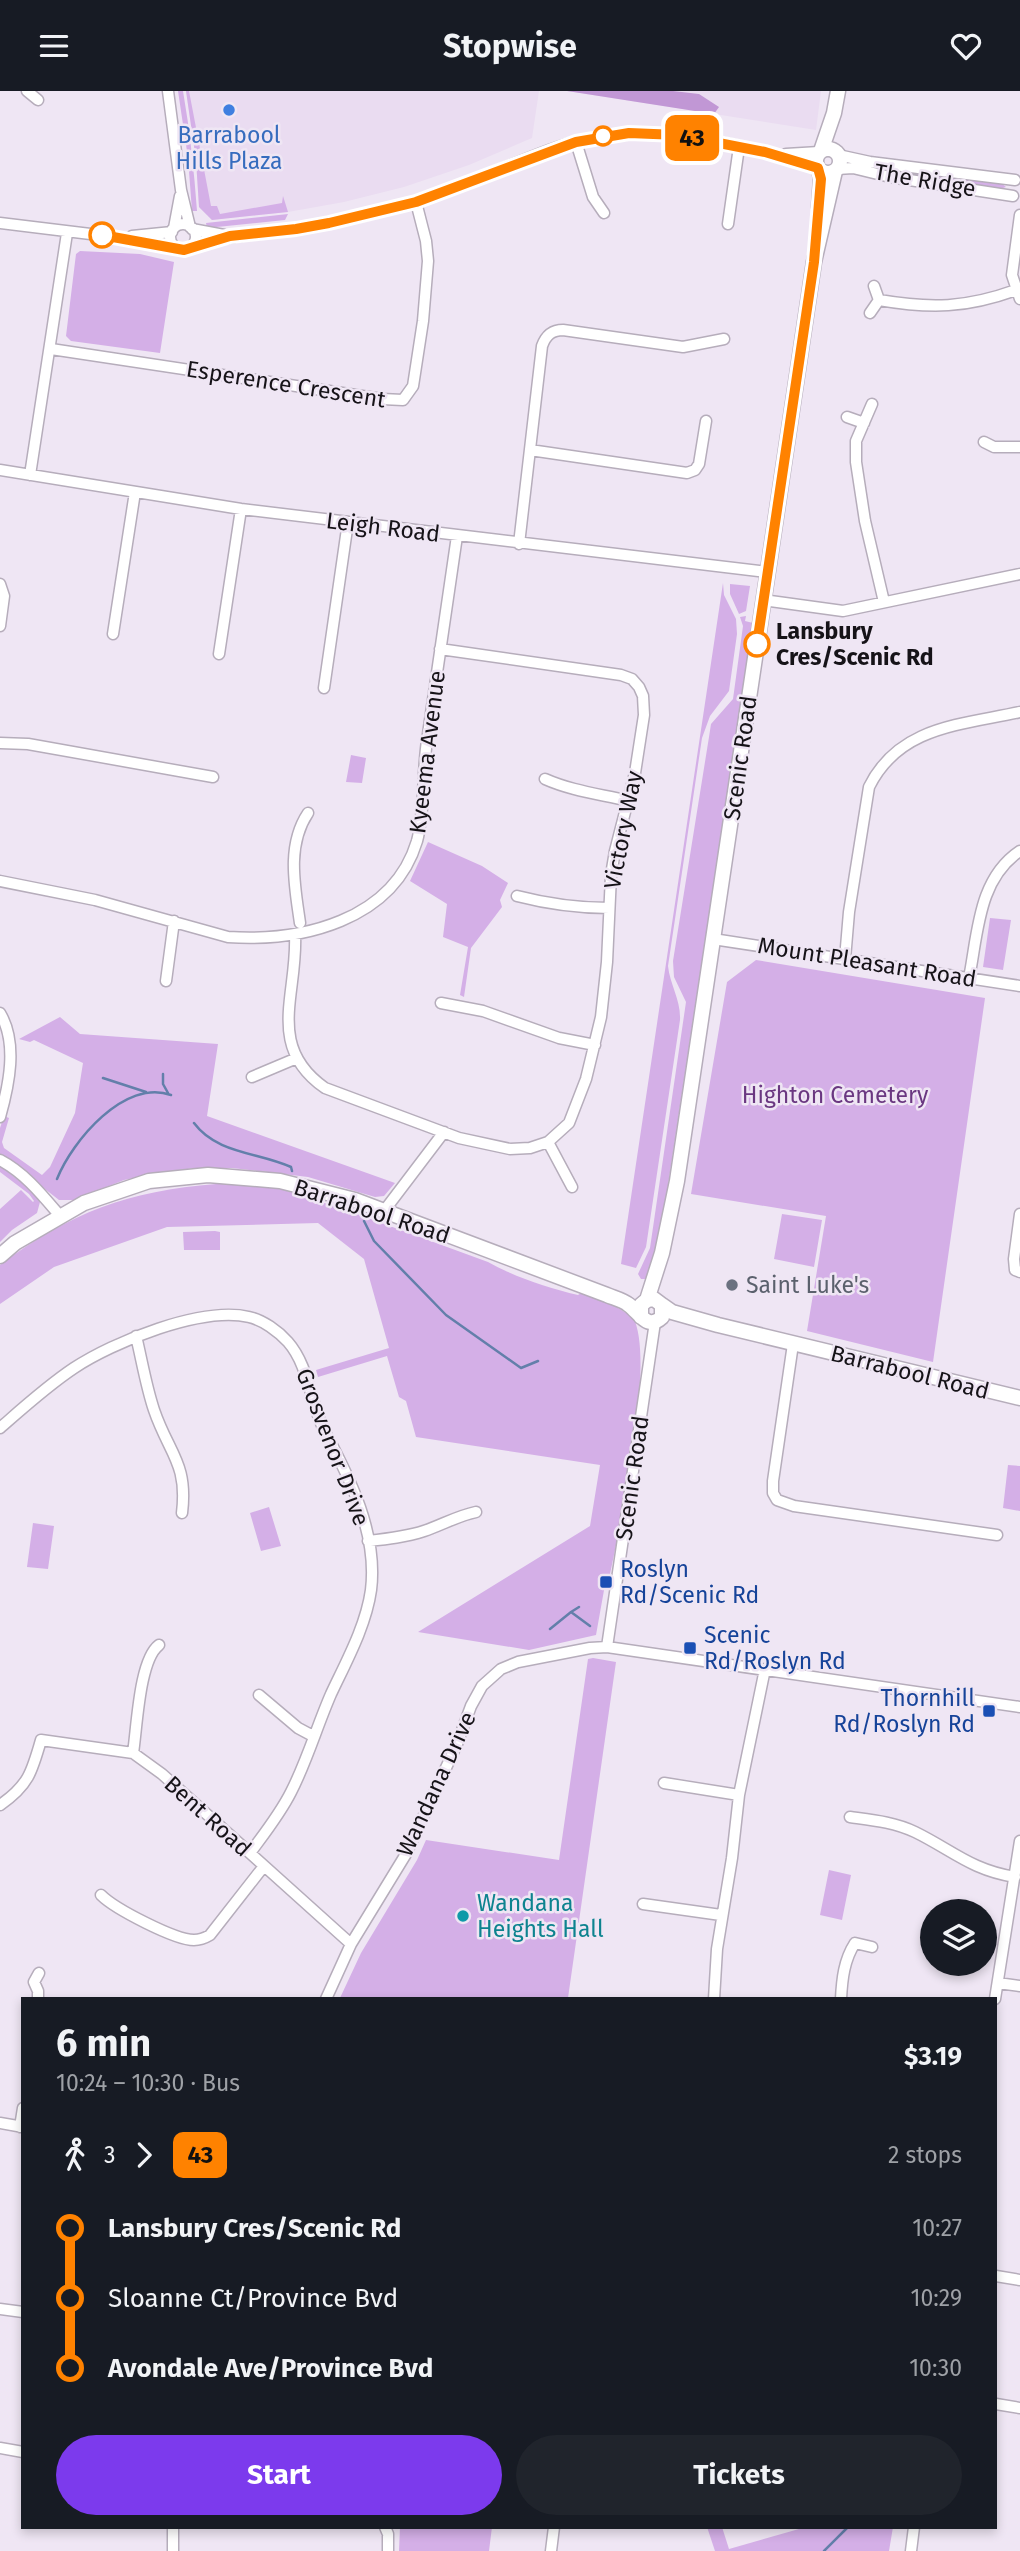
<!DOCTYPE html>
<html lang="en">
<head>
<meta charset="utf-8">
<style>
  :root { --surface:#171b24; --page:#20242c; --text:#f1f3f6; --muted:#9ea1a6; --accent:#7c3aed }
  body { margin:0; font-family:"Fira Sans",sans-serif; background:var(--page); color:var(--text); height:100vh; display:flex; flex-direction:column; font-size:26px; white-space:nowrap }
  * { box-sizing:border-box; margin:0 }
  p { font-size:23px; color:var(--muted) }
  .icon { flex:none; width:38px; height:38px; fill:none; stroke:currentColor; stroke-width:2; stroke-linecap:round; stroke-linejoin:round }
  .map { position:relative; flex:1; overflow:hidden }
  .drawer { position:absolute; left:21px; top:1906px; width:976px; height:532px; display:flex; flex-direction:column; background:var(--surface); border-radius:0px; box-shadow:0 4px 10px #0003 }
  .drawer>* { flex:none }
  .badge { padding:0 14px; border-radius:10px; font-size:24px; line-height:46px }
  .buttons { position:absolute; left:920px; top:1808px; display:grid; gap:14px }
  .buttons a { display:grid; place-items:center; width:77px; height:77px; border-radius:50%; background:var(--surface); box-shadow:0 4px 10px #0003; font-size:35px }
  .map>.badge { position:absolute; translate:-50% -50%; box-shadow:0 0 0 4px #fff }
  .legs { display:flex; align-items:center; gap:10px; height:77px; padding:0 35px; font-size:23px }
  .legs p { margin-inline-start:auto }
  .headline { display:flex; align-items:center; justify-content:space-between; height:119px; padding:0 35px }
  h1 { font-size:38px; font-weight:700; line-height:52px }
  .button { display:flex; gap:14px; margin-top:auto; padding:14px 35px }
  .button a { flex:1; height:80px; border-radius:42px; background:var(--accent); color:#fff; font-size:28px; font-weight:700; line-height:80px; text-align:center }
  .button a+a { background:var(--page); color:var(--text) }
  ul { padding:0 35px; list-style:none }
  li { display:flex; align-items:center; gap:24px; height:70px; font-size:26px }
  li i { display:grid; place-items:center; width:10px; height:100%; margin:0 9px; background:currentColor }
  li i::after { content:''; width:18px; height:18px; margin:-9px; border:5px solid; border-radius:50%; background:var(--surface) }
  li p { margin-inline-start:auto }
  li:first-child i { background:linear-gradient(#0000 50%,currentColor 0) }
  li:last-child i { background:linear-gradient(currentColor 50%,#0000 0) }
  header { display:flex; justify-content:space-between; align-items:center; height:91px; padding:0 35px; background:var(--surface); font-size:32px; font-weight:700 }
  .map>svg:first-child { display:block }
  .built { fill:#eadcf1 }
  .green { fill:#d4afe7 }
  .forest { fill:#c197d5 }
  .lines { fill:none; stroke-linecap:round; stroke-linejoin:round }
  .stream { stroke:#637faa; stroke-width:2.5 }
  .minor-casing { stroke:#b6adbb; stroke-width:13 }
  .major-casing { stroke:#b6adbb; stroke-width:17 }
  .minor { stroke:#fff; stroke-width:10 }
  .major { stroke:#fff; stroke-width:14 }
  .line-1-casing { stroke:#fff; stroke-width:16 }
  .line-1 { stroke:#ff8200; stroke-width:10 }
  .shop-dot { fill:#3f7fe0; stroke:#efe6f4; stroke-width:2.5 }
  .stop-1-dot { fill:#fff; stroke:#ff8200; stroke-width:3.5 }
  .worship-dot { fill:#6b7280; stroke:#efe6f4; stroke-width:2.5 }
  .transit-dot { fill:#1a4fb4; stroke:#efe6f4; stroke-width:2.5 }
  .culture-dot { fill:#0f9aa8; stroke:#efe6f4; stroke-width:2.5 }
  .labels { text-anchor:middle; stroke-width:5; stroke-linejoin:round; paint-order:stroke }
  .shop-label { font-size:23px; fill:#366cbe; stroke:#efe6f4 }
  .street-label { font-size:23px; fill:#161318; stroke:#efe6f4 }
  .stop-label { font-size:23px; font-weight:bold; fill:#161318; stroke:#efe6f4; text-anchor:start }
  .park-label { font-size:23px; fill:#6a3781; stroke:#efe6f4 }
  .worship-label { font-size:23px; fill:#5b616d; stroke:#efe6f4; text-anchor:start }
  .transit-label { font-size:23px; fill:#164399; stroke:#efe6f4; text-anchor:start }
  .culture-label { font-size:23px; fill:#0d838f; stroke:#efe6f4; text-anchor:start }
</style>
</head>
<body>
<header><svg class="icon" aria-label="menu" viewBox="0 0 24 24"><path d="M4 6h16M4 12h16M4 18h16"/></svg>Stopwise<svg class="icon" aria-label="heart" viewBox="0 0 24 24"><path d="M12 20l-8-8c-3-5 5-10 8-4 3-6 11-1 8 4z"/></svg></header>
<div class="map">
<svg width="1020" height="2460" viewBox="0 0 1020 2460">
  <rect width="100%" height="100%" fill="#efe6f4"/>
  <path class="built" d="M186 0H539L532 47 469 74 404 96 344 111 288 121 212 129 199 116 196 69Z
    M567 0H821L816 39Z"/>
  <path class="green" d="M178 0H183C190 40 194 80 197 120H192L188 67Z
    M186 0H189L211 115H217L220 123 282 112 283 105 288 121 212 129 199 116 196 69Z
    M855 71 1001 92 1006 96 1000 98 891 83Z
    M288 123 285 129 207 137 206 132Z
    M80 160 140 163 174 171 160 262 71 250 66 245 76 163Z
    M723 492 724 504 736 528 737 543 729 600 710 625 702 647 668 875C670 894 681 909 680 929L646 1156 636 1177 621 1173Z
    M730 493 750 495 746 520 739 523 730 503Z
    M746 525 745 530 753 532 659 1154 648 1188H641L638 1183 650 1157 686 911 674 886 673 870 709 646 711 633 733 608 743 535 740 526Z
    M351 664 366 667 362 692 346 691Z
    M428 751 482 775 508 792 500 809 502 816 471 857 464 906 460 904 468 856 443 846 447 813 410 790Z
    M990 827 1011 829 1003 879 983 876Z
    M756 869 985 907 933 1271 807 1240 826 1125 691 1103 727 891Z
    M60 926 80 943 218 953 207 1025 395 1092 384 1105 375 1106 308 1086 232 1077H195L158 1082 124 1089 74 1109H59L0 1063V1037L4 1025 9 1027 2 1051 4 1057 42 1084 50 1076 75 1022 83 972 34 949 30 951 19 948Z
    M0 1075 30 1098 40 1111 37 1122 12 1139 0 1151V1118L21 1099 33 1111 34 1110 29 1103 0 1081Z
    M216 1093H250L284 1099 346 1119 488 1171C515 1186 548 1197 578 1204L581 1202 606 1210 633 1226C656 1269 620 1435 609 1488H606L596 1544 529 1559 418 1541 590 1435 600 1374 416 1346 406 1310 399 1306 387 1265 318 1286 316 1279 389 1257 364 1168 318 1132 167 1136 54 1176 0 1213V1174C71 1121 128 1100 216 1093Z
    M782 1123 822 1129 814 1176 774 1168Z
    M215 1140 220 1141V1159H184L183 1141Z
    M1008 1374 1020 1375V1420L1003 1417Z
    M269 1416 281 1455 261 1460 250 1422Z
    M33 1432 54 1435 48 1478 27 1476Z
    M593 1567 616 1571 568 1907H340L361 1862 417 1769 426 1749 559 1769 588 1568Z
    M829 1779 851 1784 842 1829 820 1824Z
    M400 2436H492L489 2460H399Z
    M707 2436H722L729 2458 806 2436H893L889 2460H715Z"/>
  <path class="forest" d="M567 0H673L699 3 719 16 714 23Z"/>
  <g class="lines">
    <path class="stream" d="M163 983V993L168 1002
      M103 987 146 1001
      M194 1032C217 1063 258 1061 291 1076L292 1080
      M57 1088C72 1050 125 987 171 1004
      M364 1130 374 1150 446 1224 521 1277 538 1270
      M571 1521 579 1516
      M550 1538 571 1521 590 1535
      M824 2460 848 2436"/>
    <defs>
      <path id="minor" d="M27 0 38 9
        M168 0 181 99 190 136
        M576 51 593 106 604 122
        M786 63 819 61
        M838 64 870 71 1015 89
        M837 78 853 77 890 86 1013 105
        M1020 124 1012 184 1020 208
        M0 132 115 146 175 156
        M728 133 739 56
        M170 146a13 13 0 1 1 26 0a13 13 0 1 1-26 0Z
        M174 137 180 105
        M192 138 224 144
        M132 145 172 141
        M188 158C226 143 258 144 297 138 328 133 359 126 390 118 446 104 495 79 549 59 640 26 729 50 818 77
        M874 195 879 209
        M879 209C931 218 966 217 1016 199
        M870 222 879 209
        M51 258 382 308 403 309 413 295 423 230 428 170 426 150 416 111
        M872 313 856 350V371L865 430 884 511
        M847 326 864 332
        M984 351 994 356H1020
        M530 359 687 382 695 379 699 373 706 330
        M0 379 241 418 767 481
        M30 384 67 142
        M519 453 542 255C546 244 552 239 563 239L683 256 724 248
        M0 493 4 505 0 535
        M763 509 843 520 1020 483
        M113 543 135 401
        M219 563 241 418
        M324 597 348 431
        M0 652 28 653 213 686
        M545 688C572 700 600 703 629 710
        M0 790 95 809 228 846C301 851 393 830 417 750 425 721 422 682 427 650 437 582 447 513 457 445
        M517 805C548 813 577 817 609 817
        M300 832C295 796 286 755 308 722
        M295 844C298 903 265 955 325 997L459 1047 510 1058 530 1057 548 1051 569 1032 586 988 601 926 607 871 611 784 615 760 635 682 644 624 643 605 639 596 632 588 621 584 440 558
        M713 848 1020 895
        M845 868 849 821 869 696C899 635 961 634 1020 621
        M969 887C978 842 978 788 1020 760
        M166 890 174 830
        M441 912 483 920 559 947 595 954
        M0 922C18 952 9 994 0 1026
        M252 986 297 967
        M548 1051 572 1096
        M0 1069C25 1082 43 1105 61 1126
        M384 1120 444 1041
        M1020 1123 1014 1168 1015 1179 1020 1181
        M136 1245C142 1270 146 1295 154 1319 169 1363 188 1372 182 1422
        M793 1253 773 1390V1402L777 1409 794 1415 997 1444
        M0 1337C24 1316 47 1295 74 1277 113 1251 202 1215 249 1226 263 1229 278 1240 288 1251 309 1275 310 1311 324 1339 350 1387 378 1443 371 1499 366 1535 346 1571 331 1603 317 1635 307 1670 291 1701 280 1723 264 1743 250 1762
        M368 1450C387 1448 406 1446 424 1440 442 1434 457 1425 476 1421
        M607 1556 655 1231
        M259 1604 298 1637 313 1645
        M133 1662C137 1637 139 1569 159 1554
        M664 1692 739 1704
        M0 1714C28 1695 32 1681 41 1649L133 1662 162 1683 351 1853
        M850 1726C872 1729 894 1731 915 1741 952 1759 971 1779 1015 1786
        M101 1804C115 1818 175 1849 194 1849 201 1849 205 1847 210 1844L264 1775
        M643 1813 721 1824
        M998 1892 1020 1895
        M38 1908V1900L34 1891 39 1882
        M326 1908 351 1853 406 1763 457 1653 471 1615 482 1595 501 1578 518 1571 590 1557 607 1556 1020 1616
        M714 1908 717 1858 732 1767 739 1704 765 1578
        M841 1908C842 1888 844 1869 855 1852L872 1856
        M995 1908 1020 1750
        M0 2032 23 2036
        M20 2036 23 2017
        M996 2185 1020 2189
        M0 2218 23 2221
        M996 2313 1020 2317
        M0 2357 23 2361
        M385 2436 388 2443V2460
        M173 2460V2436
        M551 2460 554 2436
        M911 2460 914 2436"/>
      <path id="major" d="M816 70a12 12 0 1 1 24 0a12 12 0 1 1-24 0Z
        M821 60 834 22 838 0
        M819 116 821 87 819 79
        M0 1165 15 1152 84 1112 149 1090 208 1084 280 1090 355 1109 607 1204C614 1207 623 1209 629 1214 640 1222 647 1240 662 1226V1214L654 1208 647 1209 641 1214V1226
        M647 1209 662 1162 677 1090 814 171 835 80
        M662 1214 672 1221 718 1234 1020 1307"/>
    </defs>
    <use href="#minor" class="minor-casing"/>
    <use href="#major" class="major-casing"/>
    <use href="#minor" class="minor"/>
    <use href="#major" class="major"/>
  </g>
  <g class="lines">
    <defs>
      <path id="line-1" d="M102 144 184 159 230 145 296 138 329 132 416 111 576 51 629 42 678 44 765 61 818 77 821 88 814 171 757 553"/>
    </defs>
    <use href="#line-1" class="line-1-casing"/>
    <use href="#line-1" class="line-1"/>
  </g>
  <circle class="shop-dot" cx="229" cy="19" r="7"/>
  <g class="stop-1-dot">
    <circle cx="603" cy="45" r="9"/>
    <circle cx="102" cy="144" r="12"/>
    <circle cx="757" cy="553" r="12"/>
  </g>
  <circle class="worship-dot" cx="732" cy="1194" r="7"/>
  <g class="transit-dot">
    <rect x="599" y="1484" width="14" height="14" rx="3.5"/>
    <rect x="683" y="1550" width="14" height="14" rx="3.5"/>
    <rect x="982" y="1613" width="14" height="14" rx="3.5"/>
  </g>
  <circle class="culture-dot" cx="463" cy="1825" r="7"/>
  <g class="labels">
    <g class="shop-label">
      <text x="229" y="52">Barrabool<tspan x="229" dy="26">Hills Plaza</tspan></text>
    </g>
    <g class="street-label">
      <text transform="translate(925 89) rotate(10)" y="8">The Ridge</text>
      <text transform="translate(286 293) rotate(9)" y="8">Esperence Crescent</text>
      <text transform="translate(383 436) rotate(7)" y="8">Leigh Road</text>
      <text transform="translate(427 661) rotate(-83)" y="8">Kyeema Avenue</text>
      <text transform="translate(740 667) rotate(-82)" y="8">Scenic Road</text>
      <text transform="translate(623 739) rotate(-79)" y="8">Victory Way</text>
      <text transform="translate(867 871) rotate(9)" y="8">Mount Pleasant Road</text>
      <text transform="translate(372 1120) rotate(18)" y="8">Barrabool Road</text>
      <text transform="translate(910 1281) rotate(14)" y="8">Barrabool Road</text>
      <text transform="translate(333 1356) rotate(69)" y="8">Grosvenor Drive</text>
      <text transform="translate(632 1387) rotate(-82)" y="8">Scenic Road</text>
      <text transform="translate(436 1693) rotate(-65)" y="8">Wandana Drive</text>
      <text transform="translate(208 1725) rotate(42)" y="8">Bent Road</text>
    </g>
    <g class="stop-label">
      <text x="776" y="548">Lansbury<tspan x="776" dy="26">Cres/Scenic Rd</tspan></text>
    </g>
    <g class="park-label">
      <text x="835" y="1012">Highton Cemetery</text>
    </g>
    <g class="worship-label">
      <text x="746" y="1202">Saint Luke's</text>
    </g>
    <g class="transit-label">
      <text x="620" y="1486">Roslyn<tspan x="620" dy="26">Rd/Scenic Rd</tspan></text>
      <text x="704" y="1552">Scenic<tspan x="704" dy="26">Rd/Roslyn Rd</tspan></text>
      <text x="975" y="1615" text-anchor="end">Thornhill<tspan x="975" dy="26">Rd/Roslyn Rd</tspan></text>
    </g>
    <g class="culture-label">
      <text x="477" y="1820">Wandana<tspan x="477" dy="26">Heights Hall</tspan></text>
    </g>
  </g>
</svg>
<div class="buttons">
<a><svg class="icon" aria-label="layers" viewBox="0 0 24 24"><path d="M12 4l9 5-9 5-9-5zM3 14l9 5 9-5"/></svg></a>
</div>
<b class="badge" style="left:692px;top:47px;background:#ff8200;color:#111">43</b>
<section class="drawer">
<div class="headline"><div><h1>6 min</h1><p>10:24 – 10:30 · Bus</p></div><b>$3.19</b></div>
<div class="legs"><svg class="icon" aria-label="walk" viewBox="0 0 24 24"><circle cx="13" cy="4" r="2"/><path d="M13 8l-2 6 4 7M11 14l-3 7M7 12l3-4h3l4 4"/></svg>3<svg class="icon" aria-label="forward" viewBox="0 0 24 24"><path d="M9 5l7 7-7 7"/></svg><b class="badge" style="background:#ff8200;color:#111">43</b><p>2 stops</p></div>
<ul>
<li><i style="color:#ff8200"></i><b>Lansbury Cres/Scenic Rd</b><p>10:27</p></li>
<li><i style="color:#ff8200"></i><span>Sloanne Ct/Province Bvd</span><p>10:29</p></li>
<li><i style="color:#ff8200"></i><b>Avondale Ave/Province Bvd</b><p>10:30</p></li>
</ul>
<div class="button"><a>Start</a><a>Tickets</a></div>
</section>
</div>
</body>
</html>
